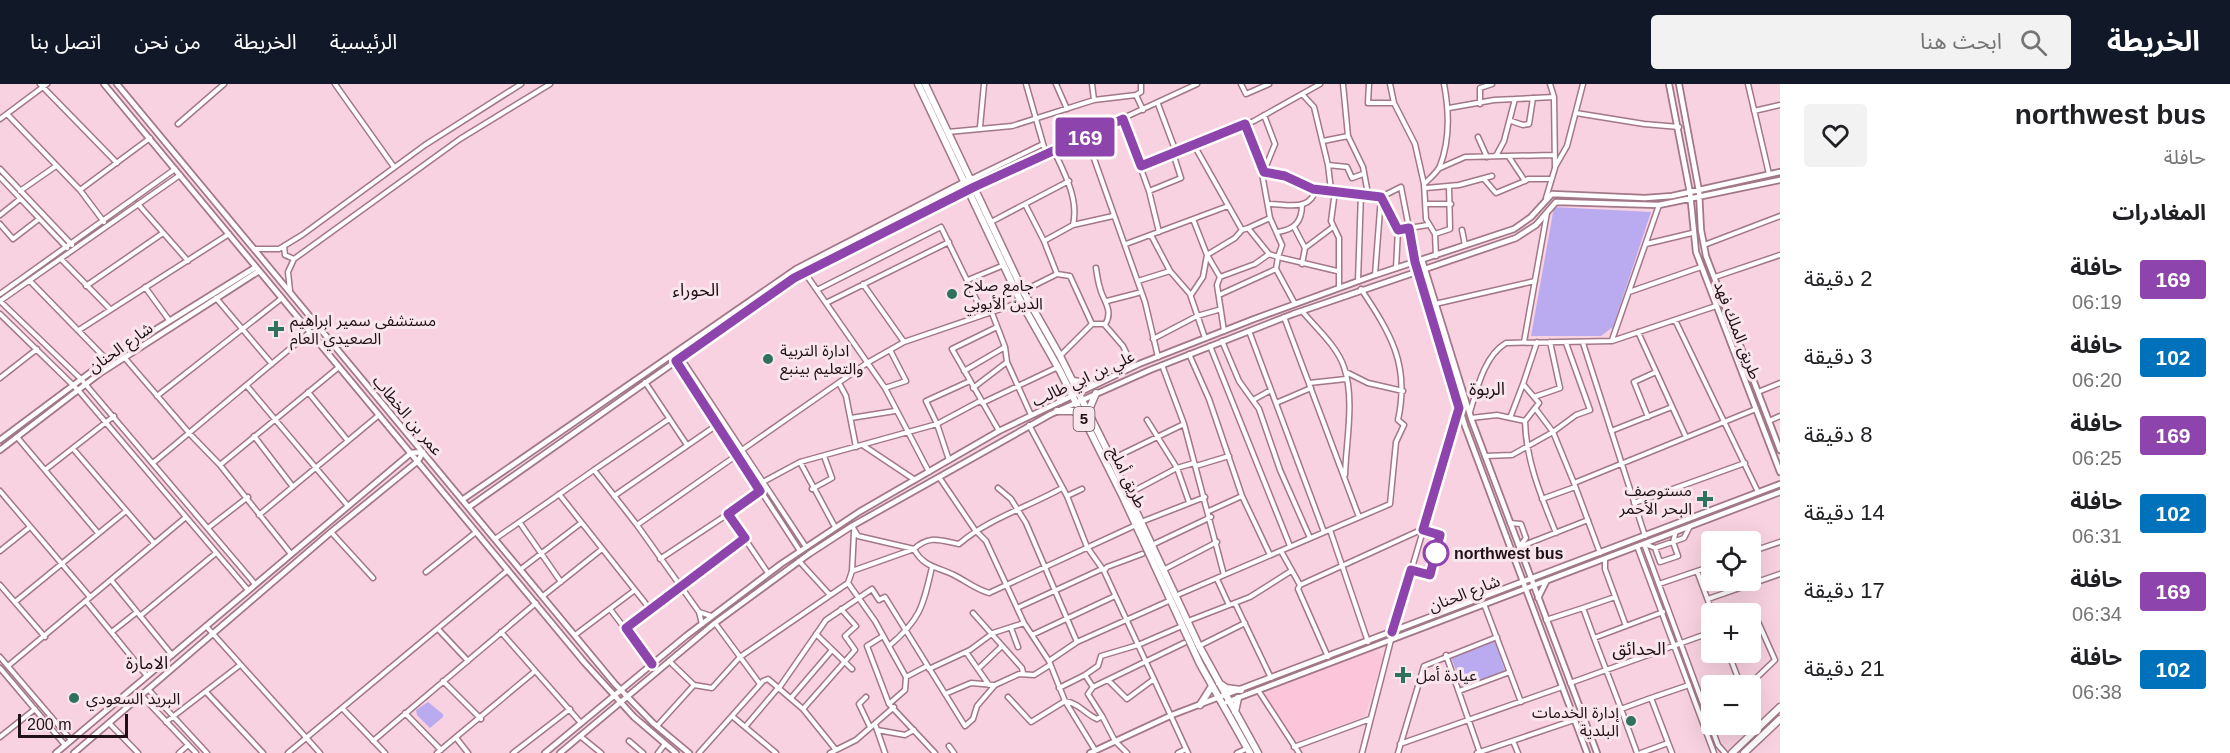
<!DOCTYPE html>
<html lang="ar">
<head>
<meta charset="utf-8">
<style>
  :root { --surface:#fff; --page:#f2f2f2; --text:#202124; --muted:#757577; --accent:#111827 }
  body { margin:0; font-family:Helvetica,"Noto Sans Arabic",sans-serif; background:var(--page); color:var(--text); direction:rtl; height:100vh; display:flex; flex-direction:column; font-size:22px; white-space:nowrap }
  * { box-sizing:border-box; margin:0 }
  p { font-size:20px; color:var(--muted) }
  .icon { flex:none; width:33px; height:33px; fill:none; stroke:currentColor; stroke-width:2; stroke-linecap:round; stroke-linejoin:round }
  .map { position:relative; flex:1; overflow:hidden; direction:ltr }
  .side { display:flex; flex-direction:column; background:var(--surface); width:450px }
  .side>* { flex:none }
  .badge { padding:0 12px; border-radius:4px; font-size:21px; line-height:39px }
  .tools { position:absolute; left:1701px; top:447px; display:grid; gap:12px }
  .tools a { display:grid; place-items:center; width:60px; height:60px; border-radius:6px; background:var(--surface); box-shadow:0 6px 24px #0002; font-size:30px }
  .scale { position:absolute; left:18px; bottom:15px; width:110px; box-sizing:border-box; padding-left:6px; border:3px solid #201017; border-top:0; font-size:16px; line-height:21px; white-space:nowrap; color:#201017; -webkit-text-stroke:4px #f9e6ed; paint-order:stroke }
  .map>.badge { position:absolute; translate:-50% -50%; box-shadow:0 0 0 3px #fff }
  h2 { padding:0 24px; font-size:22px; line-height:54px }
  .round { display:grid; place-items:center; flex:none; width:63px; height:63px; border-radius:6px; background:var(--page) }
  .overview { display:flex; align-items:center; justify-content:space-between; height:102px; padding:0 24px }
  h1 { font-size:28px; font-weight:700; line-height:45px }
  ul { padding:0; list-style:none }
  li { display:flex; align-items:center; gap:18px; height:78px; padding:0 24px }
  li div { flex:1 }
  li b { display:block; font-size:22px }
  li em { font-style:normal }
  li .badge { min-width:66px; font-weight:700; text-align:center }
  header { display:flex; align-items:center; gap:36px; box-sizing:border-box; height:84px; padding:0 30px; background:var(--accent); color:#fff }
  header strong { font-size:28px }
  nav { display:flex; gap:33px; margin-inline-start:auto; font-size:21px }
  .search { width:420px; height:54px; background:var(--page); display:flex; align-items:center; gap:15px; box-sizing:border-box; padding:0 21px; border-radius:6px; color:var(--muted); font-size:22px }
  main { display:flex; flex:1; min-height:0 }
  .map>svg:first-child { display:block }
  .built { fill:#fcc5da }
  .green { fill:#baabf0 }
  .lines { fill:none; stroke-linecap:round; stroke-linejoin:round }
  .street-casing { stroke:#a27788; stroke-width:7 }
  .secondary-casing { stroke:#a27788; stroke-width:8 }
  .highway-casing { stroke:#a27788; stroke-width:9 }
  .street { stroke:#fff; stroke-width:4 }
  .secondary { stroke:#fff; stroke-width:4.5 }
  .highway { stroke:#fff; stroke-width:6 }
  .line-casing { stroke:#fff; stroke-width:14 }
  .line { stroke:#8e44ad; stroke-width:9 }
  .poi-dot { fill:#2f705f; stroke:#f9e6ed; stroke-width:2 }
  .stop-dot { fill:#fff; stroke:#8e44ad; stroke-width:3 }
  .labels { text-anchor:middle; stroke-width:6; stroke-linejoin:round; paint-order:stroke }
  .shield { fill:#f9e6ed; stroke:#615057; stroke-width:1.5 }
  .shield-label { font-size:15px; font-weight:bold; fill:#201017 }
  .poi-label { font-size:16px; fill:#201017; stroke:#f9e6ed; text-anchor:start }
  .street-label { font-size:16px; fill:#201017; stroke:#f9e6ed }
  .stop-label { font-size:16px; font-weight:bold; fill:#201017; stroke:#f9e6ed; text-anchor:start }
  .neighbourhood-label { font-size:18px; fill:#201017; stroke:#f9e6ed }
</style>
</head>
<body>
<header>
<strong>الخريطة</strong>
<div class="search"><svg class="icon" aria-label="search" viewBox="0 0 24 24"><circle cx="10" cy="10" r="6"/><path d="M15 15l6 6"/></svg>ابحث هنا</div>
<nav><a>الرئيسية</a><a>الخريطة</a><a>من نحن</a><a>اتصل بنا</a></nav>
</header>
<main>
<section class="side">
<div class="overview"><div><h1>northwest bus</h1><p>حافلة</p></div><a class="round"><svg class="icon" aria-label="heart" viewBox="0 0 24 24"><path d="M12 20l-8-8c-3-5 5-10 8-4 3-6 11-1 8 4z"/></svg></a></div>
<h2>المغادرات</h2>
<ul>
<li><span class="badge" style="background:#8e44ad;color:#fff">169</span><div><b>حافلة</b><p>06:19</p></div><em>2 دقيقة</em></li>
<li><span class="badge" style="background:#0072bc;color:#fff">102</span><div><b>حافلة</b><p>06:20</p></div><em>3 دقيقة</em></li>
<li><span class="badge" style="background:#8e44ad;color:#fff">169</span><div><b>حافلة</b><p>06:25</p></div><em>8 دقيقة</em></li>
<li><span class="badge" style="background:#0072bc;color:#fff">102</span><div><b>حافلة</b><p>06:31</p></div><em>14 دقيقة</em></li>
<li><span class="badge" style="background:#8e44ad;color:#fff">169</span><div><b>حافلة</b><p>06:34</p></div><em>17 دقيقة</em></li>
<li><span class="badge" style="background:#0072bc;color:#fff">102</span><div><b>حافلة</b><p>06:38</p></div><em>21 دقيقة</em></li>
</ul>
</section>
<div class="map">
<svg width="1780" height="669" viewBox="0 0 1780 669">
  <rect width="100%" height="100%" fill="#f9d2e1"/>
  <path class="built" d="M1377 565 1383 573 1365 632 1298 657 1294 655 1266 612V607Z"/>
  <path class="green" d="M1554 123 1651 128 1613 243 1601 252H1531Z
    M1495 557 1505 587 1462 603 1451 573Z
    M428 618 443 630V633L430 644 417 631 416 626Z"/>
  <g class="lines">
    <defs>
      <path id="street" d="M40 0 117 79
        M335 0 394 83
        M1026 0 1046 70
        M1056 0 1067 25
        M1092 0 1094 16
        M1241 0 1246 10 1269 0
        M1343 0 1348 52 1363 83 1368 110 1381 113 1398 146 1396 184
        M1369 0 1368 19H1394
        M1390 0 1394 19 1415 60 1424 100
        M1748 0 1769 90
        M1302 10 1314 23 1328 81 1331 106
        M1136 11 1141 8V0
        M1158 20 1176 68
        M1480 20V4L1492 0
        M1449 24 1494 16 1554 13
        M1754 27 1780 21
        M1576 29 1644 40 1679 43
        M7 30 80 106 104 138
        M1264 31 1275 60 1264 87
        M0 35 47 0
        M1123 35 1149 107 1159 148
        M1511 37 1523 41 1529 40 1533 14
        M178 40 224 0
        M1245 40 1261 84 1270 134 1282 161 1278 173 1337 187
        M980 43 984 0
        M948 48 1012 42 1094 16 1136 11 1143 26
        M1086 52 1145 218 1158 273
        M1478 53 1487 73
        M1323 57 1348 52
        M1194 61 1242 146 1248 144 1269 170 1278 173 1276 185 1295 220
        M1496 72 1504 57 1515 15
        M1509 73 1525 97 1528 95H1549
        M1328 81 1347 83 1352 94 1363 90
        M1141 82 1254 37 1320 0
        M1555 83 1567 62 1583 0
        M1440 84 1465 73 1553 71
        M0 85 72 161
        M1262 85 1264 88 1285 92 1313 105 1368 110
        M0 93 67 164
        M971 95 1041 61
        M1484 95 1496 109 1525 97
        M974 103 1197 0
        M1426 104 1459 101 1492 92
        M80 106 150 54
        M20 107 56 82
        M1149 107 1181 94 1173 69
        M1335 107 1331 137 1339 154V204
        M1546 114 1555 84 1554 13 1550 0
        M138 120 188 177
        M1025 120 1044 157 1057 190
        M1269 120C1289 120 1310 128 1316 105
        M1426 120H1451
        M0 131 20 115
        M1193 135 1207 171 1220 193 1217 201 1224 247
        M991 138 1069 97
        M0 140 13 155 39 135
        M1073 141 1113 132
        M1294 143 1305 164 1302 180
        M1248 144 1270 134
        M1462 146 1465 161
        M1278 148C1295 145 1302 138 1302 120
        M1435 150 1450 145 1449 102
        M1151 151 1170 187 1190 210 1205 254
        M1044 157 1073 141C1079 116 1065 90 1054 67
        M1126 160 1228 122
        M1646 160 1692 149
        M1704 161 1780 132
        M284 162 285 171 294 175
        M1305 164 1333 143
        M254 165H279L302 151 425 61 521 0
        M1436 172 1435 150 1426 135 1424 100C1429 95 1437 89 1440 82 1450 56 1449 26 1444 0
        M61 175 110 225
        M1415 178 1409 144 1428 141
        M1096 184C1097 191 1098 198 1100 204 1103 217 1114 226 1105 241
        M805 189 885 304 929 388
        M1375 191 1381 113 1401 103 1409 144 1398 146
        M1220 193 1255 180 1269 170
        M1715 193 1780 171
        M968 196 1004 181
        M30 197 107 276
        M1138 197 1170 187
        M1358 197 1361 109
        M863 200 904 258
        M86 202 163 149
        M145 203 169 236
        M817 206 941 143 978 219
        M290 207 288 188 294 175 460 55 550 0
        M1023 207 1057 190 1070 192 1092 240H1104L1123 262 1133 283
        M1629 208 1701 183
        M0 210 175 85
        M1191 211 1203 193 1207 171 1235 154 1242 146
        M1219 211 1276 185
        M216 214 272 280
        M0 217 81 295 255 500
        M0 217 180 91
        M1107 217 1138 209
        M826 219 949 158
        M1435 220 1535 197
        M1302 227C1316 244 1337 262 1344 283 1355 315 1346 358 1345 391
        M992 229 1005 263 1007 278 1031 331
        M0 230 79 307 248 506
        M1284 233 1359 433
        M1675 236 1758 408
        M997 243 952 265 999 347
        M79 246 229 150
        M1249 247 1324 448
        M1638 248 1686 353
        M1153 255 1197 232 1218 226
        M1612 256 1659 121
        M1222 257 1239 297 1259 325 1280 386 1310 454
        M1524 258 1547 129
        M1583 259 1645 452
        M1210 262 1290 462
        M1189 270 1209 315 1242 412 1270 471
        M1060 272 1092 240
        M124 273 190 350 220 381 291 470
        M681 274 806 463
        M676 277 800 467
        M1162 281 1184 340 1224 491
        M964 287 1005 263
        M1346 288 1368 299 1403 307
        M0 294 37 265
        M645 298 687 361
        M839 299 846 312 856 363
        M1309 299 1346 295
        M247 302 348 422
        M885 304 906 297 890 266
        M973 304 1007 278
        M308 308 348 357
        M1758 308 1780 299
        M157 312 282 214
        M1534 313 1560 304 1550 258
        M1253 316 1271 306
        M982 319 1058 283
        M1276 319 1311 304
        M1535 324 1553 348 1576 331 1590 326 1566 259
        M1470 328C1477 305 1484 272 1506 259L1612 257 1716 222
        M1648 333 1634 298 1656 288
        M851 334 895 327
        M1471 334 1497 331 1525 337 1539 319 1523 300 1537 258
        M1510 334 1523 300
        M1147 336 1177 384 1189 418
        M1525 337C1526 377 1541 412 1556 449
        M1769 337 1780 332
        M1029 341 1067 412 1087 463 1104 487 1188 669
        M1611 347 1672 323
        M254 352 293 403
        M17 353 98 449
        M864 362 915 396
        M742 366 867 279 904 258 1021 218
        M75 367 154 459
        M1485 372 1512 371 1553 348 1574 399
        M1112 375 1184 340
        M949 376 937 340 926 317 970 297
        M800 378 835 443
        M153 379 310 248
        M220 381 339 283
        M1196 382 1229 372
        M45 386 114 332
        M594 386 669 335
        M939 393 975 446 986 457 1024 539 1049 577 1065 617 1095 666
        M763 398 800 378 937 340 980 317
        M998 404 1011 415 1026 439 1077 558
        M812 405 832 394 824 372
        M0 407 90 513
        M760 407 728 430 768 489
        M559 410 650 525
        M1128 410 1177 384 1194 379
        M614 412 717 341
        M1067 412 1082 405
        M1542 415 1575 403
        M1634 419 1745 379
        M1209 427 1242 412
        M259 431 379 331
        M1141 438 1205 413
        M520 439 561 498
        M1510 439 1521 440 1526 454 1519 463 1588 436
        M852 442 858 452 914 465C929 451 939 456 959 460 988 435 1028 423 1062 404
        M208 444 248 413
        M1330 446 1368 558
        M331 448 373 494
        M495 455 594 386 637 441
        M1644 460 1718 661 1725 669
        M1645 460 1655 464 1684 454 1690 442
        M1152 461 1211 433
        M1637 462 1714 669
        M1655 464 1660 478 1678 472 1673 458 1676 447
        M0 467 30 443
        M1281 467 1300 501
        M1750 468 1780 458
        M1600 469 1574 399 1756 325
        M660 475 728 430
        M1605 475V485L1626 542
        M799 477 830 511
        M521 485 581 439
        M1163 486 1217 458
        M852 487 854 447
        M1104 487 1107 483 1142 470
        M1697 487 1713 530
        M426 488 476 448
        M1217 495 1229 521
        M111 496 172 571
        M848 499 875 537 906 593 905 606 889 620
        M1659 500 1712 482
        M0 501 45 553
        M543 512 602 465
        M1175 512 1390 420 1396 358 1404 341 1398 336C1410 281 1391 250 1361 205
        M1708 515 1780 490
        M86 517 147 592
        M15 518 126 427
        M1235 519 1271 594
        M1484 520 1521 618
        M1017 524 1102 485
        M1583 524 1615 513
        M610 525 652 580
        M699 528 637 441 737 371
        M973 529 1022 584 1023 589
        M140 532 216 469
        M1546 536 1583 524 1594 554 1663 528
        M1188 537 1250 513 1291 487
        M715 539 760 600
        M702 540 699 528 711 532
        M206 542 320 669
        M626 544 745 454
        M1011 544 1018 563
        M438 545 468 577
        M113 547 137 528
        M501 548 581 639
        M1393 548 1459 325
        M816 550 852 585
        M575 551 635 506
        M1032 551 1115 512
        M883 552 867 562 889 620 935 669
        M1594 554 1621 625
        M889 562C921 535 923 522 932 483
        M1199 562 1245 539
        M966 568 989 601
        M1728 568 1741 602
        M1446 571 1480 669
        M0 573 71 656
        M1328 573 1298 505 1300 501 1423 445 1441 451 1430 491 1411 486
        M669 577 694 601 712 604 740 573 848 499 852 487 914 465C923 483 938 483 954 491 966 497 975 505 989 509L1136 441
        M1049 577 1077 558 1171 516
        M8 582 186 433
        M0 584 65 661
        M929 585 970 566 993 549 1024 539
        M978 585 1002 562
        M906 593 927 582
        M1108 596 1127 615 1154 595
        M443 597 481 635
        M1570 599 1712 548
        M1748 602 1775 576 1755 531 1750 533
        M1093 603 1184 559
        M779 604 826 536 872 505 879 516 885 513 965 642 973 635 977 622 995 601 1019 590 1034 591 1050 581
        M1059 604 1085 591
        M148 605 207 669
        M1258 606 1299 669
        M1459 607 1510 588
        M207 609 263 669
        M945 610 971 599 994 601
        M141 611 196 669
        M866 613 859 620 870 643
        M1008 613 1031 638 1065 617C1079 619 1085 630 1097 635L1102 632 1115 657 1127 669
        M791 614 832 566
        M342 624 385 669
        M803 625 855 566 845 552 856 542 841 525
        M405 629 441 666
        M732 632 776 669
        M1102 632 1088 610 1093 603 1085 591 1098 582 1101 572 1138 561 1182 542
        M166 638 240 581
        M109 639 138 669
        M875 640 885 669
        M657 642 694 601
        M745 643 778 604
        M877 646 905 651 914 646
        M580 652 601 669
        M0 653 35 625
        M457 655 468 669
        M373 657 536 519
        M629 657 643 669
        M1513 657 1518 669
        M1400 660 1562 603
        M949 662 954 669
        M1294 663 1370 635
        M179 669 188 661
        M288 669 508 486
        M437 669 534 588
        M513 669 570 625
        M658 669 665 660
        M699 669 763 597 768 595 803 625 836 666
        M830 669 856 656 894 623
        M1178 669 1186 665
        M1237 669 1248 664
        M1362 669 1391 556
        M1398 669 1424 582 1497 553
        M1477 669 1574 636
        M1637 669 1621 625 1651 614
        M1641 669 1668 659
        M1672 669 1651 614 1689 601"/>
      <path id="secondary" d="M104 0 584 578 634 633 676 669
        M117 0 615 600 653 639 689 669
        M1669 0 1690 109 1696 168 1780 388
        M1679 0 1699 107 1701 146 1706 172 1780 366
        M1422 176 1472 337 1597 669
        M1417 187 1465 342 1587 669
        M0 356 107 276 256 183
        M0 366 99 290 259 187
        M462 416 796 185 966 97
        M469 423 794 194 969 105
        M1538 514 1546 498
        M1227 618 1780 408
        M56 669 411 369 423 368
        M74 669 331 448 418 377 423 368
        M545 669 686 552 781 480 859 428 999 347 1139 280 1254 235 1375 191 1514 145 1531 133 1552 110 1645 114 1672 112 1780 88
        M560 669 715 539 809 470 852 442 1051 330 1150 286 1293 230 1516 154 1536 141 1556 118 1659 121 1780 96
        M1090 669 1172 631 1780 400"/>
      <path id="highway" d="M918 0 1021 218 1060 287 1123 413 1200 580 1250 669
        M925 0 1023 207 1060 272 1112 376 1199 562 1258 669
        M1074 297 1093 301
        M1060 317 1066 301
        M1057 327H1073L1082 332
        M1088 328 1096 309
        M1219 599 1226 604 1241 606
        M1200 621 1212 602
        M1235 628 1238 614
        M1732 669 1780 623
        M1744 669 1780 635"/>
    </defs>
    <use href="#street" class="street-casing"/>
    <use href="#secondary" class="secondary-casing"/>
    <use href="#highway" class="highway-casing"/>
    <use href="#street" class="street"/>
    <use href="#secondary" class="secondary"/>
    <use href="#highway" class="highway"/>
  </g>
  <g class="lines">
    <defs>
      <path id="line" d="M652 580 626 544 745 454 728 430 760 407 676 277 794 194 974 103 1123 35 1141 82 1245 40 1264 88 1285 92 1313 105 1381 113 1398 146 1409 144 1415 178 1459 324 1423 446 1440 451 1430 491 1411 486 1392 548"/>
    </defs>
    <use href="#line" class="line-casing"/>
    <use href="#line" class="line"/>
  </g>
  <g class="poi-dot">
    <circle cx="952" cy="210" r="6"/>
    <path d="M273 236h6v6h6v6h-6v6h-6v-6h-6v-6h6z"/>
    <circle cx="768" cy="275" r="6"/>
    <path d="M1702 406h6v6h6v6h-6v6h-6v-6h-6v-6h6z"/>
    <path d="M1400 582h6v6h6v6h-6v6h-6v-6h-6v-6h6z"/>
    <circle cx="74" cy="614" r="6"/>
    <circle cx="1631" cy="637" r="6"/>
  </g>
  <circle class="stop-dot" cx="1436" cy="469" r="12"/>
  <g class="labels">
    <rect class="shield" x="1073.5" y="323" width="21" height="24" rx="4.5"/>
    <g class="shield-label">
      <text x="1084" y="340">5</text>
    </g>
    <g class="poi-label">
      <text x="964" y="207">جامع صلاح<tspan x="964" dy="18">الدين الأيوبي</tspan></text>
      <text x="290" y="242">مستشفى سمير ابراهيم<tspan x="290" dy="18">الصعيدي العام</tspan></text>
      <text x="780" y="272">ادارة التربية<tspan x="780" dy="18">والتعليم بينبع</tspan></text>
      <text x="1692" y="412" text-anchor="end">مستوصف<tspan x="1692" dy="18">البحر الأحمر</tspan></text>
      <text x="1416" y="597">عيادة أمل</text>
      <text x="86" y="620">البريد السعودي</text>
      <text x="1619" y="634" text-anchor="end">إدارة الخدمات<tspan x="1619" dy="18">البلدية</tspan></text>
    </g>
    <g class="street-label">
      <text transform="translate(1738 246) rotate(69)" y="6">طريق الملك فهد</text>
      <text transform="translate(120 263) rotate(-35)" y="6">شارع الحنان</text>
      <text transform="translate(1083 294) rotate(-25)" y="6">علي بن ابي طالب</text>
      <text transform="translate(408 331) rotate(50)" y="6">عمر بن الخطاب</text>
      <text transform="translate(1128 393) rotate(64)" y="6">طريق أملج</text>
      <text transform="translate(1464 509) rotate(-21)" y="6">شارع الحنان</text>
    </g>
    <g class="stop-label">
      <text x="1454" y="475">northwest bus</text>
    </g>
    <g class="neighbourhood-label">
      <text x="696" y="212">الحوراء</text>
      <text x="1487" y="311">الربوة</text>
      <text x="1639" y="571">الحدائق</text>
      <text x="147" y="585">الامارة</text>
    </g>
  </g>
</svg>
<div class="tools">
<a><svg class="icon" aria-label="locate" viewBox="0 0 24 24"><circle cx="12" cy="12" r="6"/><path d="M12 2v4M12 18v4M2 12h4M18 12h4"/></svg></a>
<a>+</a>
<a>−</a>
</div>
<div class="scale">200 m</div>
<b class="badge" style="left:1085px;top:53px;background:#8e44ad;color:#fff">169</b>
</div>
</main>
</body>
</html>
